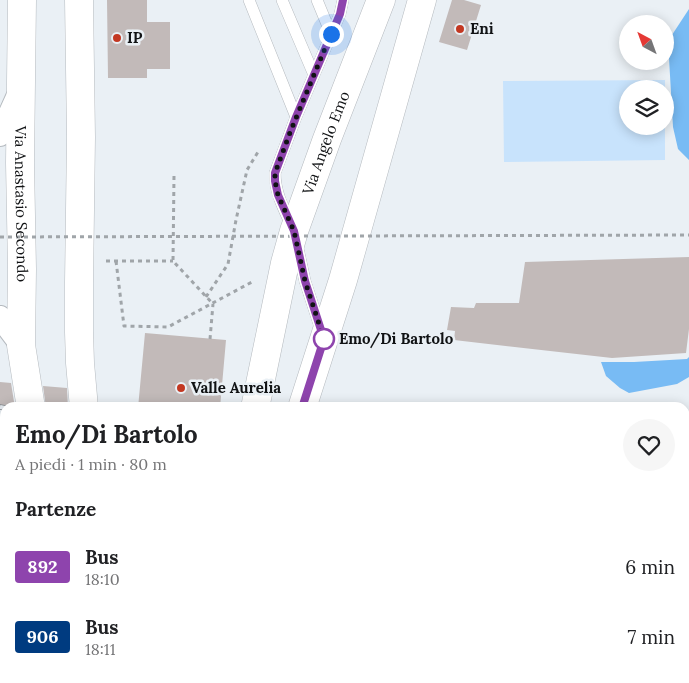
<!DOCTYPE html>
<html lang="it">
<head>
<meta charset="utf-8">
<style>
  :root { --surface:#fff; --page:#f6f6f6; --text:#202124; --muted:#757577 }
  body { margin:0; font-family:Lora,serif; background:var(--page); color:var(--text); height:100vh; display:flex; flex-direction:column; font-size:19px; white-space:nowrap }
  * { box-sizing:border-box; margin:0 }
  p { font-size:16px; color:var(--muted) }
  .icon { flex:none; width:28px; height:28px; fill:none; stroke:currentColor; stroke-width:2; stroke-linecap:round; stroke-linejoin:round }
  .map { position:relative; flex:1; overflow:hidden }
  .panel { position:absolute; left:0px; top:402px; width:690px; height:281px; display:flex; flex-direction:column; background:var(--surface); border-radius:15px 15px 0 0; box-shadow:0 2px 12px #0003 }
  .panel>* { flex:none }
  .badge { padding:0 10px; border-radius:4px; font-size:18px; line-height:32px }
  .needle { width:32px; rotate:319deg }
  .tools { position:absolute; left:619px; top:15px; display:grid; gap:10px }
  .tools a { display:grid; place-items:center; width:55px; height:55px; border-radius:50%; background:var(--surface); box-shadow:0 2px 12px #0003; font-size:25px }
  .you { position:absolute; width:25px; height:25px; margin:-12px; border:4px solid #fff; border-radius:50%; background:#1a73e8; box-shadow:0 0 0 8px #1a73e833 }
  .map>.badge { position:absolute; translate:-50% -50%; box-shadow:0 0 0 2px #fff }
  h2 { padding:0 15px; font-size:19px; line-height:45px }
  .round { display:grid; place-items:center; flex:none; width:52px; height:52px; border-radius:26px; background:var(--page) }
  .overview { display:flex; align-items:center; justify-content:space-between; height:85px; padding:0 15px }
  h1 { font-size:24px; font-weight:800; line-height:38px }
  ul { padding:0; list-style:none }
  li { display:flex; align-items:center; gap:15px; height:70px; padding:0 15px }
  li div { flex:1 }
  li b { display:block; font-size:19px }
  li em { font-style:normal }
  li .badge { min-width:55px; font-weight:700; text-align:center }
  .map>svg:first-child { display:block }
  .green { fill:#c8e3fc }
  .forest { fill:#78bbf4 }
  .building { fill:#c2bab9 }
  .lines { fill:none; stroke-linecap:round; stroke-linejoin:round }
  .lane-casing { stroke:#b5babf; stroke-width:12 }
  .street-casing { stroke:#b5babf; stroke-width:24 }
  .secondary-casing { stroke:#b5babf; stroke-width:29 }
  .primary-casing { stroke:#b5babf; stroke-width:29 }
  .path { stroke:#a0a5a9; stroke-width:3; stroke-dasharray:4 4; stroke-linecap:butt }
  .lane { stroke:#fff; stroke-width:11 }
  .street { stroke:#fff; stroke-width:22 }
  .secondary { stroke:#fff; stroke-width:28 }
  .primary { stroke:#fff; stroke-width:28 }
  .rail-casing { stroke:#868a8d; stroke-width:5.5 }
  .rail { stroke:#eaf0f5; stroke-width:4; stroke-dasharray:11; stroke-linecap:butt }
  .path-bridge { stroke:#a0a5a9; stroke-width:3; stroke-dasharray:4 4; stroke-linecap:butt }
  .line-casing { stroke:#fff; stroke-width:11 }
  .line { stroke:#8e44ad; stroke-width:8 }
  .walk { stroke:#101214; stroke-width:5; stroke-dasharray:0 9 }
  .poi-dot { fill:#c33822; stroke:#eaf0f5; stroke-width:2 }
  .stop-dot { fill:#fff; stroke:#8e44ad; stroke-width:2.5 }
  .labels { text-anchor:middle; stroke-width:5; stroke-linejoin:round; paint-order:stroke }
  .poi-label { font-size:15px; font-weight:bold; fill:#101214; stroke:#eaf0f5; text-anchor:start }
  .street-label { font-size:15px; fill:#101214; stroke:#eaf0f5 }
  .stop-label { font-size:15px; font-weight:bold; fill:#101214; stroke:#eaf0f5; text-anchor:start }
</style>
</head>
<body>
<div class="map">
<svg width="689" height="683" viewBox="0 0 689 683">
  <rect width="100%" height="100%" fill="#eaf0f5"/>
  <path class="green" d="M665 80V89H628V126H665V160L504 162 503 81Z
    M0 541 5 542V679H46L43 683H0Z"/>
  <path class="forest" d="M689 9V160L678 149 673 127 668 41Z
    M689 357V377L677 384 629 393 620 388 606 376 601 362H634L687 359Z
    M685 514H689V683H552L555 679H685Z"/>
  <path class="building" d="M107 0H147V22H170V69H147V78H108Z
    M452 0H464L481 5 467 50 439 42Z
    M689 257V329L686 353 612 358 454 340 455 331 447 330 451 307 474 308 476 303H519L525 262Z
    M145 333 226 340 220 408H138Z
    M0 382 11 383 15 408H0Z
    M43 386 67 388 68 408H46Z"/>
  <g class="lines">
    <defs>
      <path id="lane" d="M249 0 296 117
        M282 0 314 75
        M317 0 331 34
        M292 227C284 209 275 193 275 173L296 117 340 14 343 0
        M297 244 305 281 321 330"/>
      <path id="street" d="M0 135 19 93
        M0 317 21 345"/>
      <g id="secondary">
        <path id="s1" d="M255 408 285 263 294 231 327 139 381 0"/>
        <path d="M302 408 343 280 422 0"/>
        <path d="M84 683 88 679"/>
        <path d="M221 683 224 679"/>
      </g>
      <g id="primary">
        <path id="s2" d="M22 0 20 163 22 269 21 345 31 408"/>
        <path d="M79 0 81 137 79 283V332L80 363 84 408"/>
        <path d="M103 679 105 683"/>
        <path d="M148 679 150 683"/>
      </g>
    </defs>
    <use href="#lane" class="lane-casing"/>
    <use href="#street" class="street-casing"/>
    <use href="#secondary" class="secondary-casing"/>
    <use href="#primary" class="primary-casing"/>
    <path class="path" d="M174 176 173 261 213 304
      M106 261H173
      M116 261 124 326 168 327 252 282
      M206 297 228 264 236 220 247 170 258 152
      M210 339 213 304
      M0 535 5 531"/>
    <use href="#lane" class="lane"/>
    <use href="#street" class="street"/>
    <use href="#secondary" class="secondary"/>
    <use href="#primary" class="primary"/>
    <defs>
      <path id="rail" d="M0 407 5 408
        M0 424H5
        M685 468H689
        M685 486H689"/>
    </defs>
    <use href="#rail" class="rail-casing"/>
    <use href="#rail" class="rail"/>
    <path class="path-bridge" d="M0 237 689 235"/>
  </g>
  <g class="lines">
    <defs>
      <path id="line" d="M302 408 324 339 305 281 294 231 278 195 275 181V173L296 117 340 14 343 0"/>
    </defs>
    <use href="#line" class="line-casing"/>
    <use href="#line" class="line"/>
    <path class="walk" d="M324 339 305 281 294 231 278 195 275 181V173L291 130 331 34"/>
  </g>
  <g class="poi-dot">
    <circle cx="460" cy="29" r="5"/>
    <circle cx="117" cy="38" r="5"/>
    <circle cx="181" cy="388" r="5"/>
  </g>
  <circle class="stop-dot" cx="324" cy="339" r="10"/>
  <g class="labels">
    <g class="poi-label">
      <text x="470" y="34">Eni</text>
      <text x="127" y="43">IP</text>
      <text x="191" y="393">Valle Aurelia</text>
    </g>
    <g class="street-label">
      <text dy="5" stroke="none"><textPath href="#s1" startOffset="275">Via Angelo Emo</textPath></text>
      <text dy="5" stroke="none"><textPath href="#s2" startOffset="204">Via Anastasio Secondo</textPath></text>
    </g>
    <g class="stop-label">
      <text x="339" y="344">Emo/Di Bartolo</text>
    </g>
  </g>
</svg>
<div class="tools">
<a><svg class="needle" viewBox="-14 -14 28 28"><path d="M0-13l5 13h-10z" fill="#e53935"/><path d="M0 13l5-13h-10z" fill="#757577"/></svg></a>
<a><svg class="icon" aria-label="layers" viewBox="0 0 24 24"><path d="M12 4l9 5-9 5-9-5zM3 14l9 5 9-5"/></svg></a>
</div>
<div class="you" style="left:331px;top:34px"></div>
<section class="panel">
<div class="overview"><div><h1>Emo/Di Bartolo</h1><p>A piedi · 1 min · 80 m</p></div><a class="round"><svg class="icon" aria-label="heart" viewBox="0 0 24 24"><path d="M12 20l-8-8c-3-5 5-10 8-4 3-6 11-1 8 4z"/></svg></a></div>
<h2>Partenze</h2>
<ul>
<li><span class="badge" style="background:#8e44ad;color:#fff">892</span><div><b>Bus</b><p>18:10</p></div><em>6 min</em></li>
<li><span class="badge" style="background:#003b80;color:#fff">906</span><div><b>Bus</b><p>18:11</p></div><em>7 min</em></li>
</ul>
</section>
</div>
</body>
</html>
